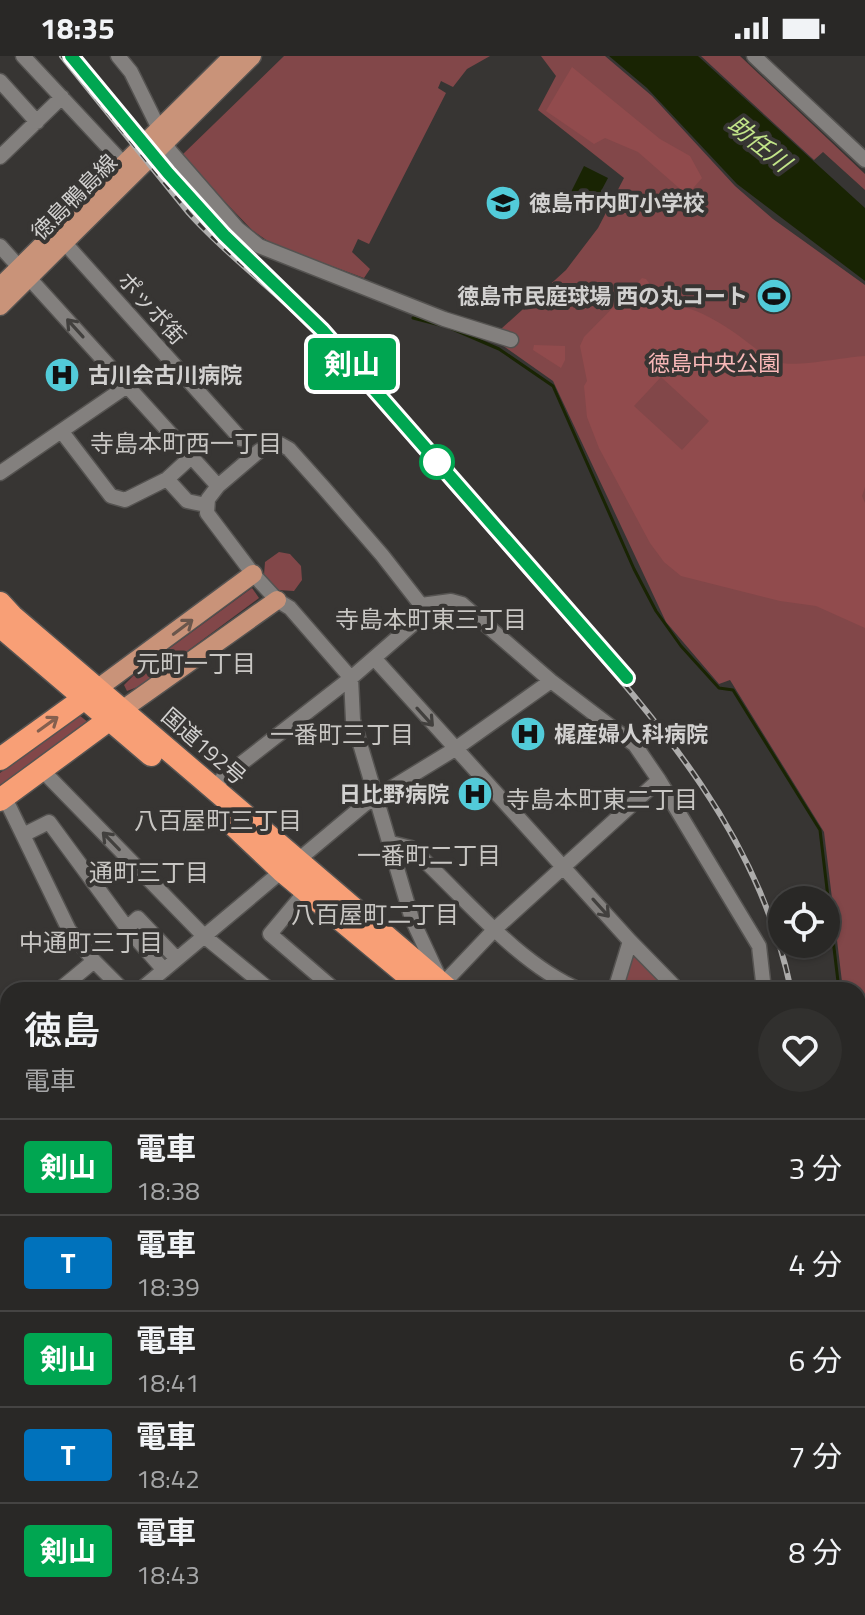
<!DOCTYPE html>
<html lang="ja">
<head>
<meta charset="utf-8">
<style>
  :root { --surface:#292826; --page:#31302e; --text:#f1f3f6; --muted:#a5a6a7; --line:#454443 }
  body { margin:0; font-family:"Titillium Web","Noto Sans JP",sans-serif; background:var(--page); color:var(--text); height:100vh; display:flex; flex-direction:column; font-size:30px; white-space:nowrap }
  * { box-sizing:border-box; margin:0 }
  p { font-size:26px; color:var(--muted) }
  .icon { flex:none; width:44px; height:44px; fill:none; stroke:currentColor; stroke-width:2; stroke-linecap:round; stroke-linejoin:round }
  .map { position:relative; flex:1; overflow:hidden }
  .panel { position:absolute; left:0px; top:926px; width:866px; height:634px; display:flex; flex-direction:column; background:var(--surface); border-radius:24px 24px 0 0; box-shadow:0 2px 6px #0004,0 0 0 2px var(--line) }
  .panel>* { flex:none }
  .badge { padding:0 16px; border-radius:6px; font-size:28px; line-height:52px }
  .tools { position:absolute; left:768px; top:830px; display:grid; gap:16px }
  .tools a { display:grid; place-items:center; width:72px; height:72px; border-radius:50%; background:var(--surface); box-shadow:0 2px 6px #0004,0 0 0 2px var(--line); font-size:40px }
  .map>.badge { position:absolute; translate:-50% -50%; box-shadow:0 0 0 4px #fff }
  .round { display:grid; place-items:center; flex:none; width:84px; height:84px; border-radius:42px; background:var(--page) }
  .headline { display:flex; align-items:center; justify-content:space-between; height:136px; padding:0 24px }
  h1 { font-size:38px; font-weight:600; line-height:60px }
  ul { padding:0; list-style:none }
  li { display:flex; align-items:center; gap:24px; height:96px; padding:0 24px; border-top:2px solid var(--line) }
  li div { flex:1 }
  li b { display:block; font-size:30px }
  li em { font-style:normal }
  li .badge { min-width:88px; font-weight:700; text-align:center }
  .status { display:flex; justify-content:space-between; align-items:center; height:56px; padding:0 40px; background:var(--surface); direction:ltr }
  .status svg { height:22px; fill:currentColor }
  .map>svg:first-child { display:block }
  .green { fill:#824749 }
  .forest { fill:#914b4d; fill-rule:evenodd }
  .water { fill:#192403 }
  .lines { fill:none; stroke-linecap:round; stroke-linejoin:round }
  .stream { stroke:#192403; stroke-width:3 }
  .minor-casing { stroke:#555351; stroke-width:17 }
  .major-casing { stroke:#555351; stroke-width:21 }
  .highway-casing { stroke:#555351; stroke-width:25 }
  .minor { stroke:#83807e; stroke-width:14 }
  .major { stroke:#c99379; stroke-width:18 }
  .highway { stroke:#f89f76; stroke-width:22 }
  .rail-casing { stroke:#adacab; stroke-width:6 }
  .rail { stroke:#373533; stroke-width:3; stroke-dasharray:9; stroke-linecap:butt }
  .oneway { stroke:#42403e }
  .oneway2 { stroke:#6a564c }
  .oneway3 { stroke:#845f4e }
  .line-casing { stroke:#fff; stroke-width:18 }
  .line { stroke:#00a651; stroke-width:12 }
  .stop-dot { fill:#fff; stroke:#00a651; stroke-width:4 }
  .labels { text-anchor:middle; stroke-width:8; stroke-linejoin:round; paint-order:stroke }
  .street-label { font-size:22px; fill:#d2d1d0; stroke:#373533 }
  .poi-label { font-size:22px; font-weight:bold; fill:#d2d1d0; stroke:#373533; text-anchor:start }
  .park-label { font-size:22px; fill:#f8b8b8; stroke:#373533 }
  .water-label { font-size:24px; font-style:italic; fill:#c2e589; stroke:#373533 }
  .neighbourhood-label { font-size:24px; fill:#c8c6c3; stroke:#373533 }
</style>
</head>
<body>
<div class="status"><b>18:35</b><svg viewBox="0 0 49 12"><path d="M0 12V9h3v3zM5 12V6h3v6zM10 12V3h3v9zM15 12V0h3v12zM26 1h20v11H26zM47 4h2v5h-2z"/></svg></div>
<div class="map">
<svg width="865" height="1559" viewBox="0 0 865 1559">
  <rect width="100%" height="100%" fill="#373533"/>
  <path class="green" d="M284 0H490L467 13 453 31 441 25 438 32 446 37 369 188 358 183 352 196 370 213 364 222 272 188 252 174 181 100Z
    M541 0H605L652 40 735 130 773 163 865 229V1087L858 1084V934H843L824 776 730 624 719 628 666 566 553 325 502 289 501 273 566 214 598 172 624 122 538 54 556 20Z
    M701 0H740L865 118V134L823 96 814 104Z
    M279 496 290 498 301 510 302 524 294 535 278 534 264 519 265 506Z
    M252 532 259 542 140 630 127 635 124 629 136 617Z
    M79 659 89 667 0 735V717Z
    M635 898 672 934H621L631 899Z
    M0 995 8 1006V1128L0 1103Z"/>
  <path class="forest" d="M572 11 660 83 690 100 702 122 687 139 638 96 605 82 594 88 546 55Z
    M642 222 646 223 667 250C692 246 732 274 751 289 759 295 768 303 777 306 795 312 844 301 865 300V431L862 440 865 447V572L816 550 780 545 681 520 664 506 650 487 599 392 587 361 584 330 587 325 580 290 584 281ZM661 321 709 365 682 394 634 350Z
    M534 289 565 290V304L561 312 533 294Z"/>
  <path class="water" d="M609 0H698L865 152V225L737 128 647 32Z
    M584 110 608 122 590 156 567 144Z
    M0 1106 8 1131V1301L0 1281Z
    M163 1552H245L252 1559H169Z"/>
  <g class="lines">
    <path class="stream" d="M413 262 440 269
      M448 271 499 293 553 330 634 513 656 555 681 590 719 632 733 634 820 774 839 934"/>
    <defs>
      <path id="minor" d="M23 0 123 107
        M118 0 131 16 170 95 238 173 259 190 444 263 511 284
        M754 0 865 104
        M0 25 37 66
        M0 101 62 41
        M63 185 241 383
        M0 190 218 430
        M62 376 111 440 125 444 167 423 187 445 206 449
        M280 388 289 393 324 432 382 499 421 549 419 563 351 622 290 552 277 544 253 518 207 457 208 443 218 430 259 395 269 389Z
        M0 417 127 330
        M167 423 191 401
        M421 549 451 545 462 548 551 625 635 689 659 724 759 890 764 934
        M374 602 630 885 678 934
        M351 622 353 664 412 863 439 921
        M43 715 204 880 270 934
        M213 732 224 721 351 622
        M5 742 69 874 94 905 123 934
        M23 779 49 766 127 872 164 914
        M391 787 411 792C461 837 517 908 580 934
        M297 805 365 748 455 693 551 625
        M306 835 270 878 335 934
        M127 872 138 862 177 903
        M59 934 94 905
        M140 934 282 815
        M437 934 495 873 659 724
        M615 934 630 885
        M0 987 8 998
        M0 1326 8 1322
        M858 1391 865 1372
        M0 1455 8 1467
        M858 1490 865 1494
        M77 1552 85 1559
        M334 1552 347 1559
        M520 1552 539 1559
        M849 1552 862 1559
        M396 1559 399 1552
        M462 1559 464 1552
        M574 1559 576 1552
        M728 1559 729 1552
        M819 1559 820 1552"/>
      <path id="major" d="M0 231 233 0
        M0 250 252 0
        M97 633 253 518
        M122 654 277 544"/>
      <path id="highway" d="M0 547 12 560 449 934
        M0 570 151 699
        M0 703 93 636
        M0 744 121 655
        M229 765 282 815 425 934
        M858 1098 865 1100"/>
    </defs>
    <use href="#minor" class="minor-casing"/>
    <use href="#major" class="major-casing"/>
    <use href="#highway" class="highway-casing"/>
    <use href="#minor" class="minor"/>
    <use href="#major" class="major"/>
    <use href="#highway" class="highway"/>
    <defs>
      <path id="rail" d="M62 0 189 157C230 203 281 238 323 283 393 364 463 444 534 525 642 648 757 767 791 934
        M750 1559 751 1552"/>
    </defs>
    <use href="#rail" class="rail-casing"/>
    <use href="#rail" class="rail"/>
  </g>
  <defs><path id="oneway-shaft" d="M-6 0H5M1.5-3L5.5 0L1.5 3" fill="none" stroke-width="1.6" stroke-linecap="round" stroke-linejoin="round" transform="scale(2)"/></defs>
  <g class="oneway">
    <use href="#oneway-shaft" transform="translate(75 272) rotate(-132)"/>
    <use href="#oneway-shaft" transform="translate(425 661) rotate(48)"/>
    <use href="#oneway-shaft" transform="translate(111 785) rotate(-134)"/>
    <use href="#oneway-shaft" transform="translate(601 852) rotate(48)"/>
  </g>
  <use class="oneway2" href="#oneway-shaft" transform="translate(183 571) rotate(-37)"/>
  <use class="oneway3" href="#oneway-shaft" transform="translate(48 668) rotate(-36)"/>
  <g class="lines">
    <defs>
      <path id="line" d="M71 0 168 117 224 179 322 274 627 622"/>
    </defs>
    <use href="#line" class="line-casing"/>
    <use href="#line" class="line"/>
  </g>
  <defs>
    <symbol id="school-disc" viewBox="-11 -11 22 22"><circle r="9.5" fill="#52cbd9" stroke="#373533"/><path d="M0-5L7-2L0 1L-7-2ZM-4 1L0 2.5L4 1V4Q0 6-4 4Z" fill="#111"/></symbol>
    <symbol id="stadium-disc" viewBox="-11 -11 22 22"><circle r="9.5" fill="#52cbd9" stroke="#373533"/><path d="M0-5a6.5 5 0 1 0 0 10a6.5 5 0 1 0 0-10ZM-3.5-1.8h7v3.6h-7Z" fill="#111"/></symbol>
    <symbol id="hospital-disc" viewBox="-11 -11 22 22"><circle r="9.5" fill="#52cbd9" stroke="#373533"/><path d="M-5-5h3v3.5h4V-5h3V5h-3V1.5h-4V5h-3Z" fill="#111"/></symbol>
  </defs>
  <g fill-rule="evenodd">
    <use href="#school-disc" x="483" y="127" width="40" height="40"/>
    <use href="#stadium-disc" x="754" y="220" width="40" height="40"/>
    <use href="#hospital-disc" x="42" y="299" width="40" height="40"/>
    <use href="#hospital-disc" x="508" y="658" width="40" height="40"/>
    <use href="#hospital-disc" x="455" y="718" width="40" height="40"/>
  </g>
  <circle class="stop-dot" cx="437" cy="406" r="16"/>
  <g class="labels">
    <g class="street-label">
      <text transform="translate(74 141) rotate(-45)" y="8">徳島鴨島線</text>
      <text transform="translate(152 252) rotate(48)" y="8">ポッポ街</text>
      <text transform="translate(204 690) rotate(41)" y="8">国道192号</text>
    </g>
    <g class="poi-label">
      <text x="529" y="155">徳島市内町小学校</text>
      <text x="748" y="248" text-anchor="end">徳島市民庭球場 西の丸コート</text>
      <text x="88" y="327">古川会古川病院</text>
      <text x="554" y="686">梶産婦人科病院</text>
      <text x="449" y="746" text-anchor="end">日比野病院</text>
    </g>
    <g class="park-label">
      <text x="714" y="315">徳島中央公園</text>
    </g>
    <g class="water-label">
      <text transform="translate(759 88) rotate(39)" y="8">助任川</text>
    </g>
    <g class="neighbourhood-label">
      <text x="186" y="396">寺島本町西一丁目</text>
      <text x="431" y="572">寺島本町東三丁目</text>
      <text x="196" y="616">元町一丁目</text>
      <text x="342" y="687">一番町三丁目</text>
      <text x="602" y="752">寺島本町東二丁目</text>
      <text x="218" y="773">八百屋町三丁目</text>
      <text x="429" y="808">一番町二丁目</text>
      <text x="149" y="825">通町三丁目</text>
      <text x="375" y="867">八百屋町二丁目</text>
      <text x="91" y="895">中通町三丁目</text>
    </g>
  </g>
</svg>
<div class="tools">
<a><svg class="icon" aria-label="locate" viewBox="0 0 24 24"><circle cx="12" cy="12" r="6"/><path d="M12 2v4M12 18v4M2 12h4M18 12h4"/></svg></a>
</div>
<b class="badge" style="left:352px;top:308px;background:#00a651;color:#fff">剣山</b>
<section class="panel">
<div class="headline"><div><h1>徳島</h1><p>電車</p></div><a class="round"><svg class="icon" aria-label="heart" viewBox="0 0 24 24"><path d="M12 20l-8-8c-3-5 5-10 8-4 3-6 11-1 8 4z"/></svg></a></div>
<ul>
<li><span class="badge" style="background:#00a651;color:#fff">剣山</span><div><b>電車</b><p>18:38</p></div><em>3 分</em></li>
<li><span class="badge" style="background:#0072bc;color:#fff">T</span><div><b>電車</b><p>18:39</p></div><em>4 分</em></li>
<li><span class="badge" style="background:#00a651;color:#fff">剣山</span><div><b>電車</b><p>18:41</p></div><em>6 分</em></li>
<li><span class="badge" style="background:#0072bc;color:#fff">T</span><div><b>電車</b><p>18:42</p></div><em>7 分</em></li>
<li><span class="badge" style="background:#00a651;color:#fff">剣山</span><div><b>電車</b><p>18:43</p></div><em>8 分</em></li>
</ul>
</section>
</div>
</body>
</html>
